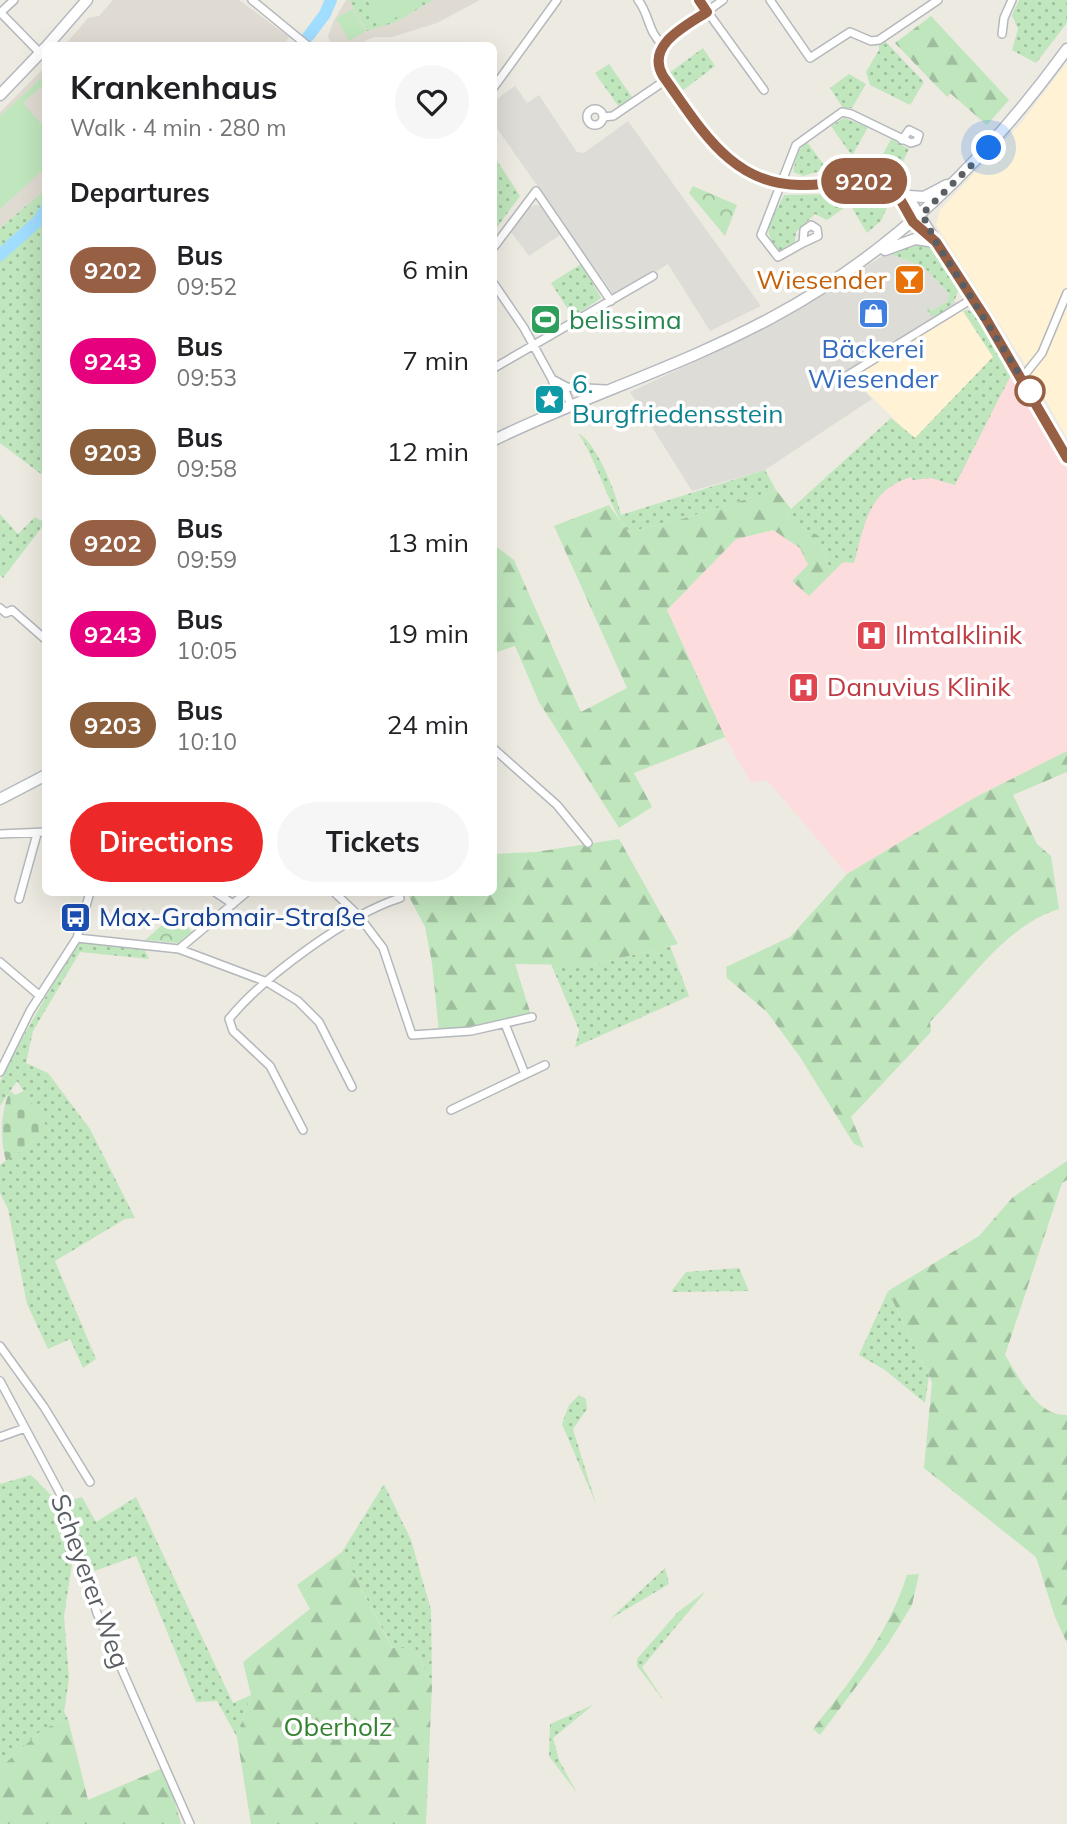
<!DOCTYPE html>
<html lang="en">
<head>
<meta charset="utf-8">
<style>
  :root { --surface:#fff; --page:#f6f6f6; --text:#202124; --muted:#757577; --accent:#ed2828 }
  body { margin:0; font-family:Mulish,sans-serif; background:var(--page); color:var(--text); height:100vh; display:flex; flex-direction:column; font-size:26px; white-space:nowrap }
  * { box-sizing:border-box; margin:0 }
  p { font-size:23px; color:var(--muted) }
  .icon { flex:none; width:38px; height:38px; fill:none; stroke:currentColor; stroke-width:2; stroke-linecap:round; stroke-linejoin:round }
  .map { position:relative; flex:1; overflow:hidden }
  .drawer { position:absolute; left:42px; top:42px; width:455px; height:854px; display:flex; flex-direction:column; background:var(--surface); border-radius:10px; box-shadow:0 7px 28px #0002 }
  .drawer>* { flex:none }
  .badge { padding:0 14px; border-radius:23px; font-size:24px; line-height:46px }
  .you { position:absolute; width:35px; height:35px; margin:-18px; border:5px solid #fff; border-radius:50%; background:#1a73e8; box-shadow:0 0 0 10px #1a73e833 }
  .map>.badge { position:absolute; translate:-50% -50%; box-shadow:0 0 0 4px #fff }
  h2 { padding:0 28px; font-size:26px; line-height:63px }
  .round { display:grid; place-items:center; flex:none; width:74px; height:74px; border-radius:37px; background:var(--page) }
  .summary { display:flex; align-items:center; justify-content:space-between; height:119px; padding:0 28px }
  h1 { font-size:33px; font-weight:700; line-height:52px }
  .button { display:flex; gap:14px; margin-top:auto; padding:14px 28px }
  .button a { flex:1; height:80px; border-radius:42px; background:var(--accent); color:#fff; font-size:28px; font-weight:700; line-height:80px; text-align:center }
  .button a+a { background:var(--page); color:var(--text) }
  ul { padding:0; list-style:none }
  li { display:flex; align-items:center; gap:21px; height:91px; padding:0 28px }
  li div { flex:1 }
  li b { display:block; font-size:26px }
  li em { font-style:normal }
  li .badge { min-width:77px; font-weight:700; text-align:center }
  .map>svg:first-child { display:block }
  .commercial { fill:#fff2d5 }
  .industrial { fill:#dedcd6 }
  .education { fill:#dfdbd2 }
  .medical { fill:#fcdcdc }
  .grass { fill:url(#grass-dots) }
  .forest { fill:url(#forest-firs) }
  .cemetery { fill:url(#cemetery-stones) }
  .park { fill:url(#park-crowns) }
  .pitch { fill:#c0e6bd }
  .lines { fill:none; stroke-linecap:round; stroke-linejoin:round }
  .river { stroke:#a0ddff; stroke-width:12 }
  .street-casing { stroke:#b4b8bc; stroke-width:10 }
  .secondary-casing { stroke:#b5b9bf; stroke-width:13 }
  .street { stroke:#fff; stroke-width:7 }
  .secondary { stroke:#fff; stroke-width:10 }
  .line-casing { stroke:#fff; stroke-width:16 }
  .line { stroke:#975f44; stroke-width:10 }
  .walk { stroke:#5a5f63; stroke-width:7; stroke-dasharray:0 12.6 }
  .stop-dot { fill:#fff; stroke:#975f44; stroke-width:3.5 }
  .labels { text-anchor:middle; stroke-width:7; stroke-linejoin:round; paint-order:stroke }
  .food-label { font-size:26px; fill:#c56008; stroke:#fff; text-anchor:end }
  .leisure-label { font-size:26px; fill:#27864d; stroke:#fff; text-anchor:start }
  .shop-label { font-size:26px; fill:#366cbe; stroke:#fff }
  .culture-label { font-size:26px; fill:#0d838f; stroke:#fff; text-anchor:start }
  .health-label { font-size:26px; fill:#be3a42; stroke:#fff; text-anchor:start }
  .transit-label { font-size:26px; fill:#164399; stroke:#fff; text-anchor:start }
  .street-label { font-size:26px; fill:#5a5f63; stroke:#fff }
  .park-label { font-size:26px; fill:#348231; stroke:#fff }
</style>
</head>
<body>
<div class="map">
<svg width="1067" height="1824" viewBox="0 0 1067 1824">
  <defs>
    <pattern id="grass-dots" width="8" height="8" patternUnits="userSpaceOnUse" patternTransform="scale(1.75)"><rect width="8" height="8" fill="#c0e6bd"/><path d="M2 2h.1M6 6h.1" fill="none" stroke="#9fbe9d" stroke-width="1.8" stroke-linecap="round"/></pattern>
    <pattern id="forest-firs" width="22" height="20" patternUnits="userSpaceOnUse" patternTransform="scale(1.75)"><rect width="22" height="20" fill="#c0e6bd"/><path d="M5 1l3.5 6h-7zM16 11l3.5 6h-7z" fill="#9fbe9d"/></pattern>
    <pattern id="cemetery-stones" width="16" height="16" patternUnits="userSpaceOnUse" patternTransform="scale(1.75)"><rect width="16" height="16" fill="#c0e6bd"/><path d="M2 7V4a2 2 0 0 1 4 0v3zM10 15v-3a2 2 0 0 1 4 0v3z" fill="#9fbe9d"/></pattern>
    <pattern id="park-crowns" width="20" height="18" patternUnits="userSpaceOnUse" patternTransform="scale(1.75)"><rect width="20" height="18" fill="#c0e6bd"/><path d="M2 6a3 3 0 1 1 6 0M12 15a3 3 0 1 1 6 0" fill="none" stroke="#9fbe9d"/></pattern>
  </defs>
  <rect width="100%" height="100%" fill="#edeae1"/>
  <path class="commercial" d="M1067 62V438L1025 364 936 225 940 210 1022 122Z
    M960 307 993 357 914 439 849 374Z"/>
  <path class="industrial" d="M515 86 527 103 539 95 577 152 584 153 628 121 761 306 710 331 668 264 615 297 494 124V101Z
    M535 205 541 206 560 235 529 256 511 232 528 208Z
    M888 253 924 267 960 307 849 375 872 399 765 470 692 491 630 392 752 335Z"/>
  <path class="education" d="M113 0H239L289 37 284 46H64L88 18 99 16Z
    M346 0H480L437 23 392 37H374L357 45 332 46 328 36 333 22Z
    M45 67V190L0 228V112Z"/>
  <path class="medical" d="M993 357 1026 391 1067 469V751L974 798 847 874 767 780 751 783 725 737 667 610 736 539 773 530 800 547 914 439Z"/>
  <path class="grass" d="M349 0H433L396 22 367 31Z
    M1019 0H1067V23L1036 63 1012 50 1018 29 1012 15Z
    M884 40 924 82 910 105 870 85 866 72 879 50V44Z
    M703 48 715 66 682 91 669 73Z
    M609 64 632 97 619 107 595 73Z
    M849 74 866 84 852 108H843L830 88Z
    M844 118 868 127 852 156 831 126Z
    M891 139 909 149 899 170 880 160Z
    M807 142 827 169 803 176 793 172 798 151Z
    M494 156 520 196 495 230 494 229Z
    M45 190 46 472 41 474 0 443V228Z
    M856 192 874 198 887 208 881 221 867 233 843 193Z
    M839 194 848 205 827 220 815 214 796 232 795 242 779 251C759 229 772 220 784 195Z
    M914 242C938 246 947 265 958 286 959 301 945 312 932 317L926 308 929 307 932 311 948 301 949 294 924 267 888 253Z
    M581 264 601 298 573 317 551 283Z
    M968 310C981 318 1011 358 1012 373L955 485 931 478 913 480 911 477C867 491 865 524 854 563L843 562 831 574 819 536 787 519 791 509 891 418 915 438 993 357 963 311Z
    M578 433C597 443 616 493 621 515L765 470 776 490 682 519 628 532C606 502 599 464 578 433Z
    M0 514 18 534 35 517 45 523 3 578 0 575Z
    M77 942 145 950 149 959 80 952 33 1031 26 1063 48 1073 90 1129 135 1218 125 1219 55 1261 96 1359 83 1368 70 1339 48 1349 27 1304 8 1209 0 1193V1165L49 1130 17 1081 0 1106V1082L12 1056Z
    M670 946 689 996 575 1047 579 1030 551 964 592 965Z
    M739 1268 749 1291 671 1292 686 1272Z
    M888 1291 929 1376 925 1403 885 1370 859 1355Z
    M579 1395 586 1399 587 1409 573 1429 596 1504 562 1424 569 1405Z
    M31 1475 62 1506 74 1551 64 1616 69 1679 64 1712 68 1719 43 1729 0 1768V1484Z
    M384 1484 411 1540 431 1610 432 1686 415 1648 393 1649 342 1552Z
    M82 1497 96 1522 136 1497 233 1703 251 1695 237 1737 217 1701 196 1702 136 1556 89 1573 67 1501Z
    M665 1568 669 1584 610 1619Z
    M706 1591 642 1667 664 1701 637 1666V1659L678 1612Z
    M593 1705 553 1738 559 1760 577 1793 549 1756 550 1724Z"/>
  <path class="forest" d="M931 16 1009 100 987 125 950 93 947 97 895 43Z
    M776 490 791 509 787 519 819 536 831 574 809 596 792 581 808 565 800 548 773 530 736 539 667 610 725 737 634 773 652 807 619 828 539 702 515 646 494 653V545L514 560 581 712 627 688 554 526 609 505 628 532 682 519Z
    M1067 751V772L1013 795 1037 844 1051 856 1059 909C1004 926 969 983 930 1022L931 1032 851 1117 864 1148 854 1144 800 1057 767 1012 727 978 726 967 790 937 847 874 974 798Z
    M619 839 678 944 592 965 515 964 531 1015 439 1032 432 963 425 927 407 893 494 892V854L536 852Z
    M1067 1161V1180L1062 1183 1005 1355C1019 1377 1037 1417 1067 1415V1643L1055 1617 1036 1557 924 1468 932 1382 888 1291 979 1236 1013 1197Z
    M342 1552 392 1648H415L432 1686 426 1824H251L237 1737 251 1695 243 1662 310 1609 297 1585Z
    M919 1574 912 1605 888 1644 820 1735 813 1729C851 1680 888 1635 907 1575Z
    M68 1719 88 1800 165 1767 181 1824H0V1768L43 1729Z"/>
  <path class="cemetery" d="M10 1091 15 1095 24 1091 49 1130 6 1161C0 1138 0 1112 10 1091Z"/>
  <path class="park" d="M693 186 737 205 725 236 689 193Z
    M176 913 192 932 178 943 145 940Z"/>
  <path class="pitch" d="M367 0H426L381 26Z
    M353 9 366 31 349 41 336 18Z
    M45 75V83L23 103 45 128V168L0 209V116Z"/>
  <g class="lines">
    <path class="river" d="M307 38 325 14 331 0
      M0 255 38 221 46 209"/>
    <defs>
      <path id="street" d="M252 0 308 46
        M638 0C650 15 647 31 663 45
        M699 0 764 90
        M723 0 665 42 658 59 663 76 714 146 739 169 757 178 803 185 866 181 909 196 1030 391 1067 458
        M770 0 810 58 850 32 871 41 879 40 938 0
        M0 12 40 53
        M0 13 14 0
        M1002 34 1004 18 1012 0
        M494 87 557 0
        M587 117a8 8 0 1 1 16 0a8 8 0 1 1-16 0Z
        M603 117 613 116 666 80
        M895 190 913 222 934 241
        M811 225 817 229 818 236 803 243 804 230Z
        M803 243 778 257 761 235 796 145 842 112 851 114 911 143 917 141 919 135 909 130 902 140
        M494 247 536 191 611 301
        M494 284 524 328 552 379 561 409
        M494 368 653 276
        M845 377 972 299
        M1022 378 1042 353 1067 293
        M552 379 567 387 605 389
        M563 386 571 405
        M0 608 6 613 12 610 46 640
        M494 749 557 805 588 843
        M0 834 46 832
        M215 892 233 904
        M334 892 358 915 383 948 412 1035 471 1031 532 1017
        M19 899 37 834
        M77 938 179 949 267 982 298 1001 319 1022 352 1087
        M179 949 247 892
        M0 962 40 996
        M505 1024 525 1074
        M0 1072 30 1011 77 938 90 892
        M451 1110 545 1065
        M303 1130 270 1066 233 1031 229 1019C263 977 349 914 400 898
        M0 1346 44 1407 90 1482
        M0 1381 63 1499 97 1613 190 1824
        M0 1437 25 1428"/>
      <path id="secondary" d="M47 46 87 0
        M0 95 46 47
        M909 196 924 197 947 185
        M885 250 915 239 936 242
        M494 440C584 396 682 366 771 318 893 253 986 160 1067 49
        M0 799 46 775"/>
    </defs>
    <use href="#street" class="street-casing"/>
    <use href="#secondary" class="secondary-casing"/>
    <use href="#street" class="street"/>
    <use href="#secondary" class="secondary"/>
  </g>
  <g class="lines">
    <defs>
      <path id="line" d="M699 0 707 12C686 26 645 45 663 76 700 127 732 188 805 185 838 184 863 179 895 190L913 222 936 242 986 319 1067 458"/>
    </defs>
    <use href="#line" class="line-casing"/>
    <use href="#line" class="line"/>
    <path class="walk" d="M989 148 922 214 936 242 1030 391"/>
  </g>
  <defs>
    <symbol id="bar-square" viewBox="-11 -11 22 22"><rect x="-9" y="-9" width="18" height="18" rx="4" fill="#e8710a" stroke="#fff"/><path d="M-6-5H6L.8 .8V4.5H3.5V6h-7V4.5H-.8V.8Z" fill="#fff"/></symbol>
    <symbol id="shop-square" viewBox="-11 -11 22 22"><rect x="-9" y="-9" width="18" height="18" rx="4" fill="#3f7fe0" stroke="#fff"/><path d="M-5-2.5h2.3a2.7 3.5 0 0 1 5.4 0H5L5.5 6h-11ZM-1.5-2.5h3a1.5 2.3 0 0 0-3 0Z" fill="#fff"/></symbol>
    <symbol id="stadium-square" viewBox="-11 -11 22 22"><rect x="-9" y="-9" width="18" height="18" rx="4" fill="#2e9e5b" stroke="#fff"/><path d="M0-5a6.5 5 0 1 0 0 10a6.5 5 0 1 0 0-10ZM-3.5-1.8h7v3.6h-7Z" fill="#fff"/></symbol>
    <symbol id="sight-square" viewBox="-11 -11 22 22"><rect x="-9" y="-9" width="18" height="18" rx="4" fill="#0f9aa8" stroke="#fff"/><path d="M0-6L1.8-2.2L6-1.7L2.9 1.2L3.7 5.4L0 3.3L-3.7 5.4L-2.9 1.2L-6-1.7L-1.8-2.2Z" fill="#fff"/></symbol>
    <symbol id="hospital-square" viewBox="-11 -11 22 22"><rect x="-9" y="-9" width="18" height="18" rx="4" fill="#e0444e" stroke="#fff"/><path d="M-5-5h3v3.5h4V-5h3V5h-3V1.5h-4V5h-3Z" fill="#fff"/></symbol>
    <symbol id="bus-square" viewBox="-11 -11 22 22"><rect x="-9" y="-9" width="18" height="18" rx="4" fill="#1a4fb4" stroke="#fff"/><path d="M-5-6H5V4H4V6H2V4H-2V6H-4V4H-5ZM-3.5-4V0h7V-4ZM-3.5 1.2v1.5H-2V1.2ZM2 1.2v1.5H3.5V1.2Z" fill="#fff"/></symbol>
  </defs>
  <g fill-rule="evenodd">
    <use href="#bar-square" x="892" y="262" width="35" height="35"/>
    <use href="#shop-square" x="856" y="296" width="35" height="35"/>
    <use href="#stadium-square" x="528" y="302" width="35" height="35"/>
    <use href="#sight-square" x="532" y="382" width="35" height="35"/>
    <use href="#hospital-square" x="854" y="618" width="35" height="35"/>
    <use href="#hospital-square" x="786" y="670" width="35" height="35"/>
    <use href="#bus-square" x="58" y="900" width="35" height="35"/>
  </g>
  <circle class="stop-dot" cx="1030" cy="391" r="14"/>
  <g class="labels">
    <g class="food-label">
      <text x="887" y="289">Wiesender</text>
    </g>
    <g class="leisure-label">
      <text x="569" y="329">belissima</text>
    </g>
    <g class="shop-label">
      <text x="873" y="358">Bäckerei<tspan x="873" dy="30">Wiesender</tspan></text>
    </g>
    <g class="culture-label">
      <text x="572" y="393">6.<tspan x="572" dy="30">Burgfriedensstein</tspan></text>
    </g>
    <g class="health-label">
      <text x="895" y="644">Ilmtalklinik</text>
      <text x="827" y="696">Danuvius Klinik</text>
    </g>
    <g class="transit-label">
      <text x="99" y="926">Max-Grabmair-Straße</text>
    </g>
    <g class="street-label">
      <text transform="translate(90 1581) rotate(70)" y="9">Scheyerer Weg</text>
    </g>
    <g class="park-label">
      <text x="338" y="1736">Oberholz</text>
    </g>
  </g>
</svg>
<div class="you" style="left:989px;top:148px"></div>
<b class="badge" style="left:864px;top:181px;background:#975f44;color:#fff">9202</b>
<section class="drawer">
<div class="summary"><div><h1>Krankenhaus</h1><p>Walk · 4 min · 280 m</p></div><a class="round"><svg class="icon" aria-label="heart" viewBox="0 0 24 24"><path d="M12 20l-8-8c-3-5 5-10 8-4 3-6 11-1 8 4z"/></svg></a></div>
<h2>Departures</h2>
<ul>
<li><span class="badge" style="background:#975f44;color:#fff">9202</span><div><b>Bus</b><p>09:52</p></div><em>6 min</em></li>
<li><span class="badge" style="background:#e6007e;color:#fff">9243</span><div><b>Bus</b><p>09:53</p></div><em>7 min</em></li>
<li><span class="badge" style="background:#8b5e3c;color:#fff">9203</span><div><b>Bus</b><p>09:58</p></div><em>12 min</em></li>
<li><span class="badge" style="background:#975f44;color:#fff">9202</span><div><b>Bus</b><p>09:59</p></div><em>13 min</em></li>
<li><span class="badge" style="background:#e6007e;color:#fff">9243</span><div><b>Bus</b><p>10:05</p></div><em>19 min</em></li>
<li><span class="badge" style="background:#8b5e3c;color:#fff">9203</span><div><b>Bus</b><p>10:10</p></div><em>24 min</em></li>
</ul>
<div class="button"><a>Directions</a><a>Tickets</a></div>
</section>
</div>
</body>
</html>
